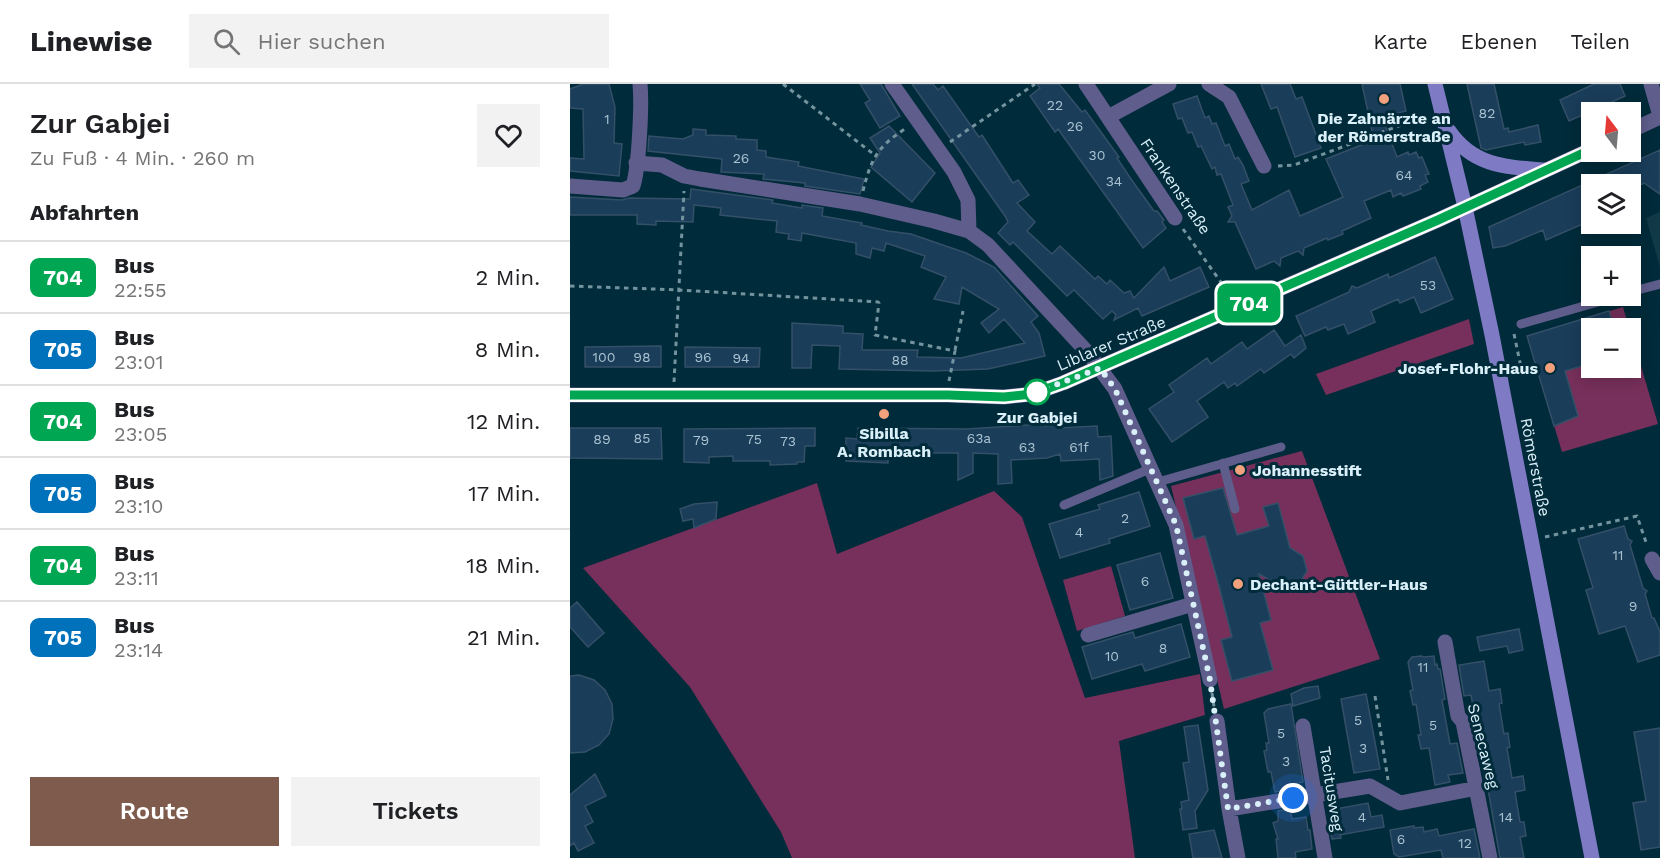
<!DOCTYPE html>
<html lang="de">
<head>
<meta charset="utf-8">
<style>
  :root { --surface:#fff; --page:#f2f2f2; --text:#202124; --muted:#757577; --line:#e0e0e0; --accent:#7e5b4c }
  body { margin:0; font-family:"Work Sans",sans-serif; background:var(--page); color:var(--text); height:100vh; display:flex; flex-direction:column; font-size:22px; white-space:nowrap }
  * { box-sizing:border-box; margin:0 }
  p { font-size:20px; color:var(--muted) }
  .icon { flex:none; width:33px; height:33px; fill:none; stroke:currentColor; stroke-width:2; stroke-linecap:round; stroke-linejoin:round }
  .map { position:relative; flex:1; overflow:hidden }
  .panel { display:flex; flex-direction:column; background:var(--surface); width:570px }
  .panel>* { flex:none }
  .badge { padding:0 12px; border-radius:9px; font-size:21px; line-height:39px }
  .needle { width:39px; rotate:344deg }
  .fabs { position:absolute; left:1011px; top:18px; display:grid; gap:12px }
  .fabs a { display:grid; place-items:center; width:60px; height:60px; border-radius:0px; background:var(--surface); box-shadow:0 3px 15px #0003; font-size:30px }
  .you { position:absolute; width:30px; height:30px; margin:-15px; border:4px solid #fff; border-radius:50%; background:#1a73e8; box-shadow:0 0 0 9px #1a73e833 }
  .map>.badge { position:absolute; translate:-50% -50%; box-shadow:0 0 0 3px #fff }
  h2 { padding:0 30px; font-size:22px; line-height:54px }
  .round { display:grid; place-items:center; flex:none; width:63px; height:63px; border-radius:0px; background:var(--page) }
  .summary { display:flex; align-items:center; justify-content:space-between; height:102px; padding:0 30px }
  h1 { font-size:28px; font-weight:600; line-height:45px }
  .primary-button { display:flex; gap:12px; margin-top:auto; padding:12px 30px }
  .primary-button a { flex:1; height:69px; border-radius:0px; background:var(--accent); color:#fff; font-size:24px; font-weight:600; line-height:69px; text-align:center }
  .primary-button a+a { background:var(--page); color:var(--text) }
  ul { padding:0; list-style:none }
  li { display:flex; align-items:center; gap:18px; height:72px; padding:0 30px; border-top:2px solid var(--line) }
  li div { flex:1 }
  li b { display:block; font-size:22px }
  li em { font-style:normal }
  li .badge { min-width:66px; font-weight:700; text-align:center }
  header { display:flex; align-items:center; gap:36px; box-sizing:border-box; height:84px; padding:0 30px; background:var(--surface); border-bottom:2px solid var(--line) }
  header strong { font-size:28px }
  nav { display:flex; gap:33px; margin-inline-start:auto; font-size:21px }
  .search { width:420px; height:54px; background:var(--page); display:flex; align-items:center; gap:15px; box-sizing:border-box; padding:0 21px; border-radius:0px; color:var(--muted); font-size:22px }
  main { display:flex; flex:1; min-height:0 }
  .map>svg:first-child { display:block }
  .built { fill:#113947 }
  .green { fill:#77305b }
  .building { fill:#1a3d5a; stroke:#345068; stroke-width:1.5 }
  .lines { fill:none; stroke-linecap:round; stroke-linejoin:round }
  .path { stroke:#73939f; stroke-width:3; stroke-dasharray:4.5 4.5; stroke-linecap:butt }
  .lane { stroke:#5f5d8b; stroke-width:9 }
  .street { stroke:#5f5d8b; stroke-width:15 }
  .secondary { stroke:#7f7ac4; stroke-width:15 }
  .line-casing { stroke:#fff; stroke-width:14 }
  .line { stroke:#00a651; stroke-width:9 }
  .walk { stroke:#daf0f9; stroke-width:6; stroke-dasharray:0 10.8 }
  .poi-dot { fill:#f1a17c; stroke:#002b3a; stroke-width:2 }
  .stop-dot { fill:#fff; stroke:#00a651; stroke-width:3 }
  .labels { text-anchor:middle; stroke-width:6; stroke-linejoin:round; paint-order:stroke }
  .number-label { font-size:14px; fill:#aac3d1 }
  .poi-label { font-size:16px; font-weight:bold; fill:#daf0f9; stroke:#002b3a }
  .street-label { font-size:16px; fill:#daf0f9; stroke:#002b3a }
  .stop-label { font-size:16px; font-weight:bold; fill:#daf0f9; stroke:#002b3a }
</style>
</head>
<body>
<header>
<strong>Linewise</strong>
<div class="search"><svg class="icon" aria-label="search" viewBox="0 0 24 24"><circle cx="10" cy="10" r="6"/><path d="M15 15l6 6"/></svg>Hier suchen</div>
<nav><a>Karte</a><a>Ebenen</a><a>Teilen</a></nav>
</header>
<main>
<section class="panel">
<div class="summary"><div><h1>Zur Gabjei</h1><p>Zu Fuß · 4 Min. · 260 m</p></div><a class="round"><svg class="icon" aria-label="heart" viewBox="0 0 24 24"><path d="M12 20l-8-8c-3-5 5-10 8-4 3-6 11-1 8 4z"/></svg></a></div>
<h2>Abfahrten</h2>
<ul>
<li><span class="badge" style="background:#00a651;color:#fff">704</span><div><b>Bus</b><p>22:55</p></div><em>2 Min.</em></li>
<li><span class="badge" style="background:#0072bc;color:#fff">705</span><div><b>Bus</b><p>23:01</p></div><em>8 Min.</em></li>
<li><span class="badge" style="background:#00a651;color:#fff">704</span><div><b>Bus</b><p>23:05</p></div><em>12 Min.</em></li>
<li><span class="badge" style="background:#0072bc;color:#fff">705</span><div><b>Bus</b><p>23:10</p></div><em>17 Min.</em></li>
<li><span class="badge" style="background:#00a651;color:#fff">704</span><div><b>Bus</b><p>23:11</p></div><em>18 Min.</em></li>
<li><span class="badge" style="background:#0072bc;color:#fff">705</span><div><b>Bus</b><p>23:14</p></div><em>21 Min.</em></li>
</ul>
<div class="primary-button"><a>Route</a><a>Tickets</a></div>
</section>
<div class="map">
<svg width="1090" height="774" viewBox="0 0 1090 774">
  <rect width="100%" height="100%" fill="#002b3a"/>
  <path class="built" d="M1090 128V183L1076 134Z"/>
  <path class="green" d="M1053 223 1059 244H1022V284H1060L1061 248 1088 340 992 368 957 252Z
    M899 235 904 260 756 311 746 290Z
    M732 367 810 575 654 625 601 402Z
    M247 399 267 470 424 407 452 433 515 614 630 590 635 631 549 657 565 774H222L211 748 120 603 13 484Z
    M541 482 555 532 507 547 493 496Z"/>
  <path class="building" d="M13 0H39L45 23 44 59 52 60 49 92 0 87V74L14 75 13 25 0 24V5Z
    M290 0H311L330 32 310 44 295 19 300 16Z
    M342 0H363L368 6 373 2 409 53 412 51 443 99 448 96 459 111 447 119 465 138 457 147 482 170 490 162 525 195 528 192 537 200 540 196 554 209 560 207 564 214 594 183 600 197 630 183 639 203 572 232 568 224 544 236 546 231 542 227 533 235 504 206 497 212 443 158 440 161 428 149 438 138 435 132Z
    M467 0H489L512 28 515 26 549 73 547 74 561 95 584 127H587L594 136 592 138 596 144 573 164 488 45 485 48 460 12 470 4Z
    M691 0H720L726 15 732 13 751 64 725 73 707 23 701 25Z
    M792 0H830L836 27 812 33 827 73 838 68 839 71 846 68 849 74 852 73 859 90 855 91 858 98 850 102 851 105 833 112 831 109 823 113 821 106 794 117 801 134 772 147 773 150 758 156 757 154 734 164 733 171 728 167 711 174 710 182 704 177 686 185 665 138H658L662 132 658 123 663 121 651 90 647 91 645 83 642 85 631 62 628 63 622 48 618 49 612 34 608 35 603 20 627 12 635 34 639 32 642 40 646 39 655 62 659 60 665 75 668 73 673 81 679 97 671 100 682 126 719 106 730 132 773 113 756 75 804 56Z
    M897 0H924L934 45 938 44 939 48 968 41 971 58 955 61 954 58 916 66 911 64Z
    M1024 0H1050L1055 12 999 37 990 16Z
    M319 42 365 89 342 118 301 83 310 69 300 54Z
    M123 45 136 46V51L166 52V55L187 56V66L196 67V73L229 78 228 82 294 95 290 110 235 102V99L193 95 194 90 151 88 152 75 78 67 79 52 113 55 123 51Z
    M1090 66V110L1074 99 1060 106V100H1022V136L976 156 973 146 935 162 923 164 919 143Z
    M121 105 203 116 202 119 232 124V121L253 124 252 132 292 139 291 141 318 147 341 150 396 169 424 183 468 232 461 238 469 249 475 272 418 285 363 287 269 285 270 262 242 261 241 284H222V239L273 242V249L293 250 292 266H348L347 273 391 274 455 259 434 235 419 249 411 239 429 225 392 203 389 220 364 215 376 193 351 183 355 172 316 159 314 167 302 164 300 174 286 170V159L232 149 231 157 218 155 219 150 206 148 207 137 150 131 151 124 124 121 123 138 86 137V141L67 140V131H0V113L52 116 59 114 120 115Z
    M865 173 883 215 851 229 844 213 830 219 828 215 801 227 805 238 778 250 774 240 758 246 756 243 735 252 726 232 779 208 782 202 787 204 818 190 819 194Z
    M1039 227 1044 244H1022V279L995 287 1008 332 984 342 957 252Z
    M704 246 715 262 731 251 736 264 724 274 721 270 694 289 691 285 667 302 665 299 658 304 654 298 627 317 638 333 602 358 579 325 604 308 599 301 637 274 641 280 672 258 677 265Z
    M91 262V283H15V263Z
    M115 263 190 264 189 283H115Z
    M475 340V342L489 341V344L527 342 528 353 541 352 543 392 530 396 529 375 491 377 490 370 477 374 441 376 442 399 428 400V370L403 369V389L388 396V369H358V373L318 372V379L276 377V354L287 355 288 344 397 345Z
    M0 344H91L92 375 0 374Z
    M245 344V362H235L234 378H227V380L200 381V377H163V372L139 373V379L114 378V345Z
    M653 404 667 451 699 442 693 423 708 419 720 464 733 472 737 487 729 500 715 504 689 490 701 536 690 539 703 586 662 597 651 556 662 553 649 502 635 452 624 455 613 414Z
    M569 408 580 442 539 455 540 459 490 474 479 440 530 425 528 421Z
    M147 418 146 435 124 444 123 435 113 437 110 425 124 420Z
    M1054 442 1058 455 1062 457 1060 461 1073 504 1077 507 1075 510 1082 534H1084L1090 548V571L1068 578 1055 542 1029 550 1016 506 1023 504 1008 455Z
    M590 469 603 514 560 526 547 481Z
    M7 518 34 549 18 563 0 543V524Z
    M611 540 620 573 575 587 572 580 522 595 512 563 563 548 565 554Z
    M949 545 953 566 939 569 937 562 910 567 907 553Z
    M851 572 854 573 864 572 865 581 867 580 868 585H870L875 615 872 616 880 660 887 659 893 689 878 691 880 698 865 701 859 664 851 665 848 651H851L846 620 843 621 840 607 843 606 838 578 842 573Z
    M914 577 919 607 930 605 932 619 929 620 934 650 938 649 939 657 940 663 937 664 942 694 953 692 955 706 945 708 950 738H954L956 752 950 753 954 774H930L917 699 906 655H909L901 611 894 612 889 581Z
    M9 591 24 596 35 606 42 620 43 635 39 650 29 661 15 668 0 669V592Z
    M748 602 750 614 723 622 721 610 734 604Z
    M796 610 810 685 784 689 771 615Z
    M721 620 733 698 718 701 719 705 705 708 701 688H698L694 667 697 666 696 659H699L694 629 698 625Z
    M628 641 638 706 625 727 627 744 613 746 610 725H612L611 718 619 716 613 679 619 678 614 643Z
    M1090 644V763L1071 766 1063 719 1076 717 1064 648Z
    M25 690 36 712 15 722 23 738 15 742 24 759 8 767 4 759 0 762V711Z
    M798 719 801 733 812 731 814 743 770 751 765 725Z
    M720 725 722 735 736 733 738 746H740L742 765 725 768 726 774H708L706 755H708L703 739 708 737V727Z
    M768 740 771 754 762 755 759 742Z
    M844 742V744L853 743 854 748 867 745 869 752 904 745 910 774H873L871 766 829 773 824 770 820 746Z
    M644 746 652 774H623L619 750Z"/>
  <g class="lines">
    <path class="path" d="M213 0 306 72
      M380 58 465 0
      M708 82 724 81 858 31
      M293 107C301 75 307 63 335 45
      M613 145 660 211
      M0 202 110 206 308 218 309 219 305 251 385 267 379 297
      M944 250 952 288 944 290
      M385 266 393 227
      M104 298 114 107
      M975 453 1067 432 1077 461
      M642 609 644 623
      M805 612 818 696"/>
    <path class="lane" d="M1060 208 1090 200
      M951 240 1049 212
      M653 379 665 425
      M588 398 711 363
      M494 421 582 384"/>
    <path class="street" d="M322 0 384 88 398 116 399 147
      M516 0 605 134
      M639 0 659 13 694 82
      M1081 0 1090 32
      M538 33 599 0
      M1060 47 1090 33
      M66 79 92 81 114 92 130 95 290 120 364 137 399 147 418 161 519 270 545 305 606 441 640 596
      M0 102 53 106 63 102C69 83 72 21 70 0
      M0 311H378L434 313 462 310 493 299 868 136 1022 65
      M1082 475 1090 489
      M518 551 623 520
      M875 558 888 632 893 638 920 774
      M647 637 659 725 668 774
      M733 642 755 774
      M659 725 800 702 830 719 907 704"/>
    <path class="secondary" d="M865 0 895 123 922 251 1022 774
      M879 47C903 82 935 83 974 86"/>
  </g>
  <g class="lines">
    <defs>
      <path id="line" d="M0 311H378L434 313 462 310 493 299 868 136 1022 65"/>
    </defs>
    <use href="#line" class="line-casing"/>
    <use href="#line" class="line"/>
    <path class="walk" d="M467 308 462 310 530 284 545 305 606 441 640 596 658 725 723 714"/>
  </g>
  <g class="poi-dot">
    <circle cx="814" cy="15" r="6"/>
    <circle cx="980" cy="284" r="6"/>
    <circle cx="314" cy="330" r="6"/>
    <circle cx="670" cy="386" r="6"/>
    <circle cx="668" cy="500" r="6"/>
  </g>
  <circle class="stop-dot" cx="467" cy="308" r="12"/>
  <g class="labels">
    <g class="number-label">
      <text x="485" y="26">22</text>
      <text x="917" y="34">82</text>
      <text x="37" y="40">1</text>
      <text x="505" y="47">26</text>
      <text x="527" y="76">30</text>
      <text x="171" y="79">26</text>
      <text x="834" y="96">64</text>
      <text x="544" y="102">34</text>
      <text x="858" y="206">53</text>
      <text x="34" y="278">100</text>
      <text x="72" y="278">98</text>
      <text x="133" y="278">96</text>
      <text x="171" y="279">94</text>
      <text x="330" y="281">88</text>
      <text x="72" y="359">85</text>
      <text x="409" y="359">63a</text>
      <text x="32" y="360">89</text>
      <text x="184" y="360">75</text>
      <text x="131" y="361">79</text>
      <text x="218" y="362">73</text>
      <text x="457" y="368">63</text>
      <text x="509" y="368">61f</text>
      <text x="555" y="439">2</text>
      <text x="509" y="453">4</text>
      <text x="1048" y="476">11</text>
      <text x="575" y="502">6</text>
      <text x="1063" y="527">9</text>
      <text x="593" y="569">8</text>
      <text x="542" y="577">10</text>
      <text x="853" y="588">11</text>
      <text x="788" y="641">5</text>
      <text x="863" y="646">5</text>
      <text x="711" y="654">5</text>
      <text x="793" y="669">3</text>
      <text x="716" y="682">3</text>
      <text x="792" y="738">4</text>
      <text x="936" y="738">14</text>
      <text x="831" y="760">6</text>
      <text x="895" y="764">12</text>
    </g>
    <g class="poi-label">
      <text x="814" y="40">Die Zahnärzte an<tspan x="814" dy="18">der Römerstraße</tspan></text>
      <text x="968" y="290" text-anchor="end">Josef-Flohr-Haus</text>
      <text x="314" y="355">Sibilla<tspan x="314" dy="18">A. Rombach</tspan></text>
      <text x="682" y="392" text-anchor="start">Johannesstift</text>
      <text x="680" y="506" text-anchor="start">Dechant-Güttler-Haus</text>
    </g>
    <g class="street-label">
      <text transform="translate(606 102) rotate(56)" y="6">Frankenstraße</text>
      <text transform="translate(541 259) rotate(-23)" y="6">Liblarer Straße</text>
      <text transform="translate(966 383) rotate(79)" y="6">Römerstraße</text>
      <text transform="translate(914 662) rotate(76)" y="6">Senecaweg</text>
      <text transform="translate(762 705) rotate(81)" y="6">Tacitusweg</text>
    </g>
    <g class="stop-label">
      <text x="467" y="339">Zur Gabjei</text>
    </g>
  </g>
</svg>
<div class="fabs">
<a><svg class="needle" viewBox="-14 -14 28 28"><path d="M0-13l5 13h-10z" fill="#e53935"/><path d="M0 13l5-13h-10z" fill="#757577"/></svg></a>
<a><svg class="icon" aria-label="layers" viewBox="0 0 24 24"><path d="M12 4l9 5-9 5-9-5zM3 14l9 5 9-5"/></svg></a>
<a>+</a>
<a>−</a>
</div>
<div class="you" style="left:723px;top:714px"></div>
<b class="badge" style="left:679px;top:219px;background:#00a651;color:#fff">704</b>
</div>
</main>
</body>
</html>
